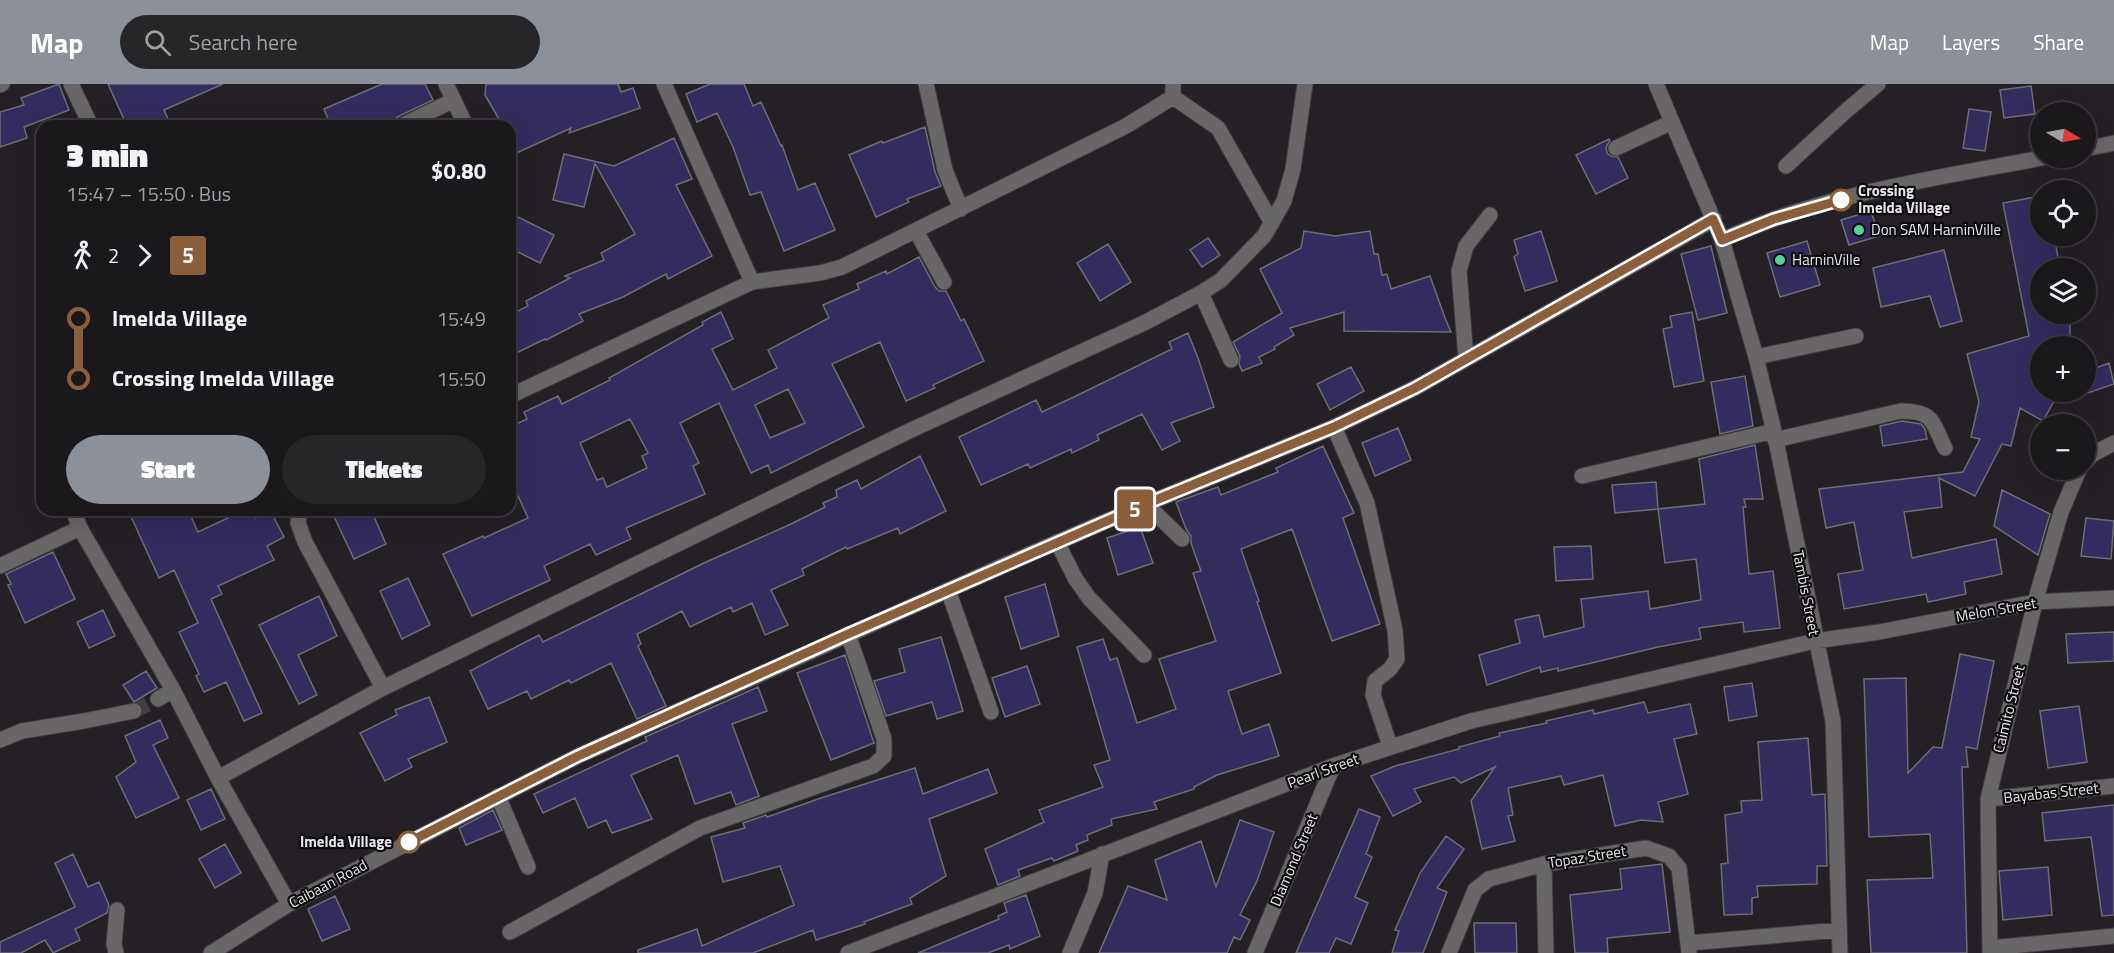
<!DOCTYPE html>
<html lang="en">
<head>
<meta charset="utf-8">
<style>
  :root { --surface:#1b181c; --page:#282529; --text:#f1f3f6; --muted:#a0a0a3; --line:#39373b; --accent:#8c9099 }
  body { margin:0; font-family:"Titillium Web",sans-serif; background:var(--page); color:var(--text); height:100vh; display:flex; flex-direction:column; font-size:22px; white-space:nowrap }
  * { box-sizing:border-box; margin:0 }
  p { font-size:20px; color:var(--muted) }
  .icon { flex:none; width:33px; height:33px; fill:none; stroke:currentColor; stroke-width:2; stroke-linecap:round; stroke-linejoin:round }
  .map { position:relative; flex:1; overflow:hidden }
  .details { position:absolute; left:36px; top:36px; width:480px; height:396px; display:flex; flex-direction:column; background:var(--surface); border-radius:18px; box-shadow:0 6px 24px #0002,0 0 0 2px var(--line) }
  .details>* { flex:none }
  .badge { padding:0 12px; border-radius:4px; font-size:21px; line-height:39px }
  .needle { width:39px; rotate:100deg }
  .tools { position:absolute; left:2030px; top:18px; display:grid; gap:12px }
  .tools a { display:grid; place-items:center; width:66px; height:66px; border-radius:50%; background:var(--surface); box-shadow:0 6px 24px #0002,0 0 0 2px var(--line); font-size:30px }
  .map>.badge { position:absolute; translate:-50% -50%; box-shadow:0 0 0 3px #fff }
  .legs { display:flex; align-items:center; gap:9px; height:66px; padding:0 30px; font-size:20px }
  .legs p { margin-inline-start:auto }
  .overview { display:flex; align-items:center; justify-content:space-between; height:102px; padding:0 30px }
  h1 { font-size:33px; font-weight:800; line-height:45px }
  .primary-button { display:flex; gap:12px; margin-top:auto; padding:12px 30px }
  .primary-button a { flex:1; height:69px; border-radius:36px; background:var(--accent); color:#fff; font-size:24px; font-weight:800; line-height:69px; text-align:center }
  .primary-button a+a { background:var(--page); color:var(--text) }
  ul { padding:0 30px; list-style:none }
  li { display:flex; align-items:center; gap:21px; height:60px; font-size:22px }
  li i { display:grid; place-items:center; width:9px; height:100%; margin:0 8px; background:currentColor }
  li i::after { content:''; width:15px; height:15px; margin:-8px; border:4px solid; border-radius:50%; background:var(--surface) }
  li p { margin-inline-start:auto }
  li:first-child i { background:linear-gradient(#0000 50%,currentColor 0) }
  li:last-child i { background:linear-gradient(currentColor 50%,#0000 0) }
  header { display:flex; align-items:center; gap:36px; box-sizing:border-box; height:84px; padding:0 30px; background:var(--accent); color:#fff }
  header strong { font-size:28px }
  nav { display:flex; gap:33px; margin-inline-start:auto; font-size:21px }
  .search { width:420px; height:54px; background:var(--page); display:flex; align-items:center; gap:15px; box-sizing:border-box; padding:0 21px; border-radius:33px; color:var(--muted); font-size:22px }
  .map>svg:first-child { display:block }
  .building { fill:#332c5f; stroke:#6d6d74; stroke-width:1.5; fill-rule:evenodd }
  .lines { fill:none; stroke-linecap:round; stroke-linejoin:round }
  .minor-tunnel { stroke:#423e43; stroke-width:15; stroke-dasharray:15 8; stroke-linecap:butt }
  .service-casing { stroke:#403c41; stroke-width:17 }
  .minor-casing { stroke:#403c41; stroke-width:17 }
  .tertiary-casing { stroke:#403c41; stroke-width:17 }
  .service { stroke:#696667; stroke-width:15 }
  .minor { stroke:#696667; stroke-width:15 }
  .tertiary { stroke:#696667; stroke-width:15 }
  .line-1-casing { stroke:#fff; stroke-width:14 }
  .line-1 { stroke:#8b5e3c; stroke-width:9 }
  .stop-1-dot { fill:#fff; stroke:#8b5e3c; stroke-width:3 }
  .poi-dot { fill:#54d396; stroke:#0c0b0d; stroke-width:2 }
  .labels { text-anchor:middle; stroke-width:4.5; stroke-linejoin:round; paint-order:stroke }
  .stop-label { font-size:15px; font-weight:bold; fill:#e9e6ea; stroke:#0c0b0d; text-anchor:start }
  .poi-label { font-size:15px; fill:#e9e6ea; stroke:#0c0b0d; text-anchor:start }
  .street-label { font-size:15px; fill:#e9e6ea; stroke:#0c0b0d }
</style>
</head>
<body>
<header>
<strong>Map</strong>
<div class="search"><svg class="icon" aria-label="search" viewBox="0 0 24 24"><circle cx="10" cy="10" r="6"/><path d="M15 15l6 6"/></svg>Search here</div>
<nav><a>Map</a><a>Layers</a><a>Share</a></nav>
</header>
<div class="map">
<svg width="2114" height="869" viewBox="0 0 2114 869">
  <rect width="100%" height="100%" fill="#242025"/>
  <path class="building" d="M59 0 69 26 24 43 27 54 0 63V28L24 21 21 14Z
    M108 0H223L164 26 169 37 159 42H127Z
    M382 0H425L433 16 397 33 391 42H331L324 25Z
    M486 0H618L621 8 633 4 640 24 569 49 571 44 510 72V42H503L485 11Z
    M710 0H744L753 22 761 18 781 62 782 61 798 106 815 99 835 146 784 167 761 108 750 111 733 63 717 29 697 38 686 10Z
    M2031 2 2035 30 2004 34 2000 6Z
    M1969 25 1991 28 1985 67 1963 64Z
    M925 43 935 88 941 102 907 115 909 118 876 133 849 71 882 57 883 59Z
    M674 54 692 95 676 101 712 172 668 195 666 190 623 213 579 230 583 237 546 256 545 255 510 272V231L528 222 526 217 570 194 565 192 604 176 601 169 635 150 595 80 584 123 553 116 564 70 614 82Z
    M1609 55 1610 57 1606 63 1607 69 1611 72 1618 73 1628 94 1596 110 1576 71Z
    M2040 112V152H2054L2060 184H2040V230H2070V262H2040V308H2059L2043 337 2020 324 2011 362 2002 360 1975 412 1939 394 1942 423 1904 428 1912 474 1996 455 2002 490 1964 498 1966 510 1928 518 1926 510 1844 525 1838 490 1863 486 1854 438 1826 444 1819 405 1963 388 1980 355 1971 353 1979 318 1967 270 2029 252 2003 119Z
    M1871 127 1879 152 1849 161 1841 136Z
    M510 129 554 151 540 179 510 164Z
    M1304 147 1335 152 1370 147 1374 170H1378L1382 191 1387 190 1391 205 1430 192 1445 234 1451 248 1344 247V228L1290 244 1294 251 1274 263 1275 265 1259 273 1262 279 1242 287 1239 280 1240 272 1233 258 1282 229 1260 185 1301 164Z
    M1541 147 1557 197 1525 207 1514 173 1518 170 1514 156Z
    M1208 154 1220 171 1202 183 1190 166Z
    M1807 157 1820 201 1780 213 1767 169Z
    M1108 160 1131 198 1100 217 1077 179Z
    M1711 162 1727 229 1698 236 1681 170Z
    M1944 166 1962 237 1940 243 1930 212 1881 223 1873 184Z
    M919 173 935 203 939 207H946L961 237 964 235 984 277 933 301 935 304 906 317 880 258 832 280 864 343 771 389 768 381 751 389 719 319 680 339 699 379 693 382 705 410 626 444 631 455 596 471 590 460 544 482 550 496 472 532 443 470 483 452 484 454 528 434 510 394V343L527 335 524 328 558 312 562 320 610 296 609 294 703 241 702 238 721 228 733 255 712 265 733 306 777 284 768 266 829 234 823 221 859 205 857 200 886 187 887 190ZM788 305 805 339 770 354 755 321ZM630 335 648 369 642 372 647 384 607 403 603 394 597 396 580 359Z
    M1692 228 1704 297 1674 303 1663 245 1672 243 1670 232Z
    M1188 249 1198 274 1214 323 1171 339 1180 357 1162 366 1142 330 1097 351 1099 356 1072 369 1071 365 1030 384 1028 380 981 401 959 353 1036 316 1042 328 1078 311 1172 265 1169 258Z
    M2109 279 2114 300 2085 310V288Z
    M1351 283 1364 307 1330 326 1317 300Z
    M1745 292 1753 342 1720 350 1711 298Z
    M1902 337 1921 340 1925 345 1927 355 1883 362 1880 342Z
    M1398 344 1411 376 1375 392 1362 359Z
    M1755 361 1763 415H1744L1746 423H1743L1749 490 1773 487 1780 544 1744 548 1743 538 1699 544 1701 555 1658 563 1558 587V584L1541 588 1540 583 1487 601 1479 571 1520 559 1515 536 1539 531 1544 553 1584 543 1581 515 1648 507 1650 525 1701 516 1696 475 1665 479 1658 425 1705 420 1699 375Z
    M1323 362 1354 429 1343 434 1380 540 1332 557 1292 445 1241 465 1259 517 1257 518 1281 589 1228 607 1242 650 1269 640 1279 672 1217 691 1194 703V705L1154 718 1157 725 1111 735 1112 741 1087 751 1088 756 1076 761 1078 767 1054 777 1052 774 1018 786 1020 792 998 801 985 765 1044 738 1039 726 1103 703 1094 681 1110 676 1077 563 1103 555 1110 576 1117 574 1137 639 1176 625 1159 575 1216 557 1193 489 1201 487 1191 459V452L1186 445 1176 418 1218 403 1221 411 1278 388 1276 384Z
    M920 372 946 427 900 450 898 444 847 465 846 463 802 485 804 491 771 506 788 541 765 551 752 519 733 528 731 523 690 543 682 527 637 550 641 560 638 562 666 622 637 635 611 579 571 599 569 596 531 615 527 607 488 625 470 587 539 551 543 558 704 479 791 440 825 423 823 419 837 413 836 406 857 396 861 405Z
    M1656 398 1658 425 1615 429 1612 401Z
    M2002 406 2050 430 2038 471 1994 442Z
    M128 426H188L198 448 245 426H251L255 434 270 426 284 453 267 462 274 476 218 502 222 510 211 515 262 629 244 637 226 598 204 608 196 592 199 590 179 548 198 539 174 486 159 494Z
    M331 426H371L386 460 354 475Z
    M2086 434 2114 437 2111 475 2081 472Z
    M1140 443 1153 479 1118 491 1107 454Z
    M1591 462 1593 495 1556 497 1554 463Z
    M53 468 75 515 25 539 8 501 11 500 6 490Z
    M408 494 430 541 402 555 380 507Z
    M1045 500 1059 552 1021 565 1005 513Z
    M319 512 337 552 298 571 317 611 299 620 259 541Z
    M103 526 115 552 89 564 77 538Z
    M2114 548V577L2068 579 2066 550Z
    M941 553 963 627 937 635 932 618 886 632 874 597 905 588 899 565Z
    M1960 570 1994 577 1977 665 1966 663 1968 683H1962L1967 869H1871L1867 796 1933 794 1930 750 1869 753 1864 595 1906 594 1908 689 1933 663 1942 664Z
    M845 571 874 659 831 676 797 589Z
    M1027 582 1040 620 1005 633 992 594Z
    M146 587 157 604 134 618 123 601Z
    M1752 599 1757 632 1729 637 1724 603Z
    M758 603 767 627 732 640 759 712 736 721 731 708 695 720 678 671 631 691 652 735 612 749 606 736 588 744 575 714 543 729 534 710 647 657 645 653Z
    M429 613 447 658 408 675 412 683 385 697 360 649 397 631 395 626Z
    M1644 618 1648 629 1690 620 1697 650 1674 655 1688 710 1658 718 1663 738 1641 736 1615 742 1603 691 1564 701 1561 692 1508 704 1513 731 1508 732 1515 757 1482 765 1471 717 1495 683 1461 699 1454 693 1414 705 1421 718 1393 732 1371 692 1395 682 1459 665V663L1500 652 1499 649 1547 639 1546 637 1593 626 1594 630Z
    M2079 622 2087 678 2048 684 2040 627Z
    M160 636 168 654 153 661 179 714 136 734 116 693 136 678 125 652Z
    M1808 654 1812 711 1825 710 1827 782H1817V800L1757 802 1758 813 1752 814V830L1724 831 1721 780 1728 779 1725 731 1742 728 1741 717 1762 716 1758 658Z
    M915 684 923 710 988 685 997 709 929 735 946 792 910 814 912 820 864 838 865 840 816 856 813 846 753 869H638V866L697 845 702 862 794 821 780 782 723 798 711 753 745 744 743 739 766 731 767 733 821 714Z
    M211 705 225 735 201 746 187 716Z
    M2114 721V831L2102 832 2091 753 2045 757 2042 729Z
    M1359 725 1380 733 1366 770 1372 773 1355 813 1368 819 1351 860 1336 854 1329 869H1296Z
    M493 726 502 746 466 761 459 744Z
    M1240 736 1274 748 1257 797 1240 831 1250 836 1240 856 1234 853 1227 869H1099L1128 802 1167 816 1155 776 1201 757 1216 803Z
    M1446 752 1464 765 1437 804 1447 808 1423 869H1392L1399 847 1395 846 1420 789Z
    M225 760 241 789 215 804 199 775Z
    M73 770 88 803 99 798 109 821 107 829 75 845 80 856 53 869 45 856 21 869H0V858L75 823 55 779Z
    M1662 780 1670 848 1607 854 1608 869H1575L1570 811 1622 805 1620 785Z
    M2048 783 2052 831 2003 836 1999 787Z
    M1026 811 1040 852 1010 865 1009 861 988 869H918L999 835 998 832 1007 828 1004 819Z
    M335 812 350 845 322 857 308 825Z
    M1474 839H1516L1517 869H1475Z"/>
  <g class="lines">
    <path class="minor-tunnel" d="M134 627 158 615"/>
    <defs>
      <path id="service" d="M71 0 91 42
        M1616 64 1672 38
        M1786 82 1847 26 1878 0
        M916 147 944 198
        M1201 209 1231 276
        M1756 273 1856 252
        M1466 275 1459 187 1466 162 1490 131
        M1334 343 1367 419 1395 546 1397 575 1390 585 1375 597 1373 611 1390 662
        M1775 356 1901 327C1934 327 1932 338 1945 364
        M1146 420 1182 455
        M1057 458 1075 494 1089 514 1144 571
        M0 482 80 444
        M948 506 991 628
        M498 712 528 783
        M116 869 114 860 117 826"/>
      <path id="minor" d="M446 0 466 42
        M664 0 752 198
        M926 0 945 86 961 125
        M0 1 2 0
        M1173 13 1218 44 1272 139
        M401 42 454 16
        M1722 156 1756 273 1774 347 1833 637 1840 869
        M510 312 752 198 820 189 842 183 1126 42 1173 13V0
        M2085 378 2093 370 2114 359
        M1582 392 1774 347
        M73 426 80 444 173 606 218 694 289 820 211 869
        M300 426 298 439 305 458 383 604
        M158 615 173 606
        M0 656 22 647 84 637 134 627
        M218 694 383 604 907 348 1144 239 1201 209 1221 196 1264 152 1284 117 1293 85 1305 0
        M1988 715 2114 702
        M1544 780 1546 869
        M510 848 700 744 873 682 884 672V655L848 550
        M1689 859 1839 846
        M1990 864 2114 852
        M848 869 1333 682 1471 637 1815 557 1879 548 2035 518 2114 514
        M1070 869 1095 809 1102 770
        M1255 869 1333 682
        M1449 869 1475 806 1489 795 1544 780 1646 764 1669 772 1679 784 1689 869
        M1990 869 1988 715 2035 518 2061 428 2079 386"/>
      <path id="tertiary" d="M1656 0 1722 156C1820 111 1936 94 2042 74
        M2085 65 2114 59
        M289 820 578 672 1002 482 1146 420 1334 343 1415 304 1714 135"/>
    </defs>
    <use href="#service" class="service-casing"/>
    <use href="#minor" class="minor-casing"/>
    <use href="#tertiary" class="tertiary-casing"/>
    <use href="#service" class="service"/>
    <use href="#minor" class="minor"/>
    <use href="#tertiary" class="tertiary"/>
  </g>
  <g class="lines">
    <defs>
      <path id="line-1" d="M409 758 578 672 848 550 1146 420 1334 343 1415 304 1713 135 1722 156 1774 135 1841 116"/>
    </defs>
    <use href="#line-1" class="line-1-casing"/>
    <use href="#line-1" class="line-1"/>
  </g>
  <g class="stop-1-dot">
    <circle cx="1841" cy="116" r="10"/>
    <circle cx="409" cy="758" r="10"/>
  </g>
  <g class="poi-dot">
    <circle cx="1859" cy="146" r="6"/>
    <circle cx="1780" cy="176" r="6"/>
  </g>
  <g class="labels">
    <g class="stop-label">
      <text x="1858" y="112">Crossing<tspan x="1858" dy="17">Imelda Village</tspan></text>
      <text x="392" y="763" text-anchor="end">Imelda Village</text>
    </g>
    <g class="poi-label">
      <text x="1871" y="151">Don SAM HarninVille</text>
      <text x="1792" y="181">HarninVille</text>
    </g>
    <g class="street-label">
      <text transform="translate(1806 509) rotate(79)" y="5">Tambis Street</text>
      <text transform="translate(1996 526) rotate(-10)" y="5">Melon Street</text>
      <text transform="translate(2009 625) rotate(-76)" y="5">Caimito Street</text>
      <text transform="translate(1323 687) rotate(-20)" y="5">Pearl Street</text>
      <text transform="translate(2051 709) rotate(-6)" y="5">Bayabas Street</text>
      <text transform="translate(1587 773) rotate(-9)" y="5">Topaz Street</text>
      <text transform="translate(1294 776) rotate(-67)" y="5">Diamond Street</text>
      <text transform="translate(328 800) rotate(-28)" y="5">Caibaan Road</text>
    </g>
  </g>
</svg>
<div class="tools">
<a><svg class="needle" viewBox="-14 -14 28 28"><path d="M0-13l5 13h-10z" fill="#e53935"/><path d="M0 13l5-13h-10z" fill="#a0a0a3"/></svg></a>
<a><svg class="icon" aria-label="locate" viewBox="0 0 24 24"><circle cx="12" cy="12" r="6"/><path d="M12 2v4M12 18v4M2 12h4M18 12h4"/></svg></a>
<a><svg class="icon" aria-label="layers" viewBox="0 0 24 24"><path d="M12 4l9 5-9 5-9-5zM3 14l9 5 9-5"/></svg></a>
<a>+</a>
<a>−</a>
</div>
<b class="badge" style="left:1135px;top:425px;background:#8b5e3c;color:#fff">5</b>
<section class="details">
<div class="overview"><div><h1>3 min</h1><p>15:47 – 15:50 · Bus</p></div><b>$0.80</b></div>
<div class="legs"><svg class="icon" aria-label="walk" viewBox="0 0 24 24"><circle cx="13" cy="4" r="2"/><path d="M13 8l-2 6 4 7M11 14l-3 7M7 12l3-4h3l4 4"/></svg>2<svg class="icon" aria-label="forward" viewBox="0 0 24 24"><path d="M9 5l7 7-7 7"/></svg><b class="badge" style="background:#8b5e3c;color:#fff">5</b></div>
<ul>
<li><i style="color:#8b5e3c"></i><b>Imelda Village</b><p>15:49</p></li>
<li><i style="color:#8b5e3c"></i><b>Crossing Imelda Village</b><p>15:50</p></li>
</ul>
<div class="primary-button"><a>Start</a><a>Tickets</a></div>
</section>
</div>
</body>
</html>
